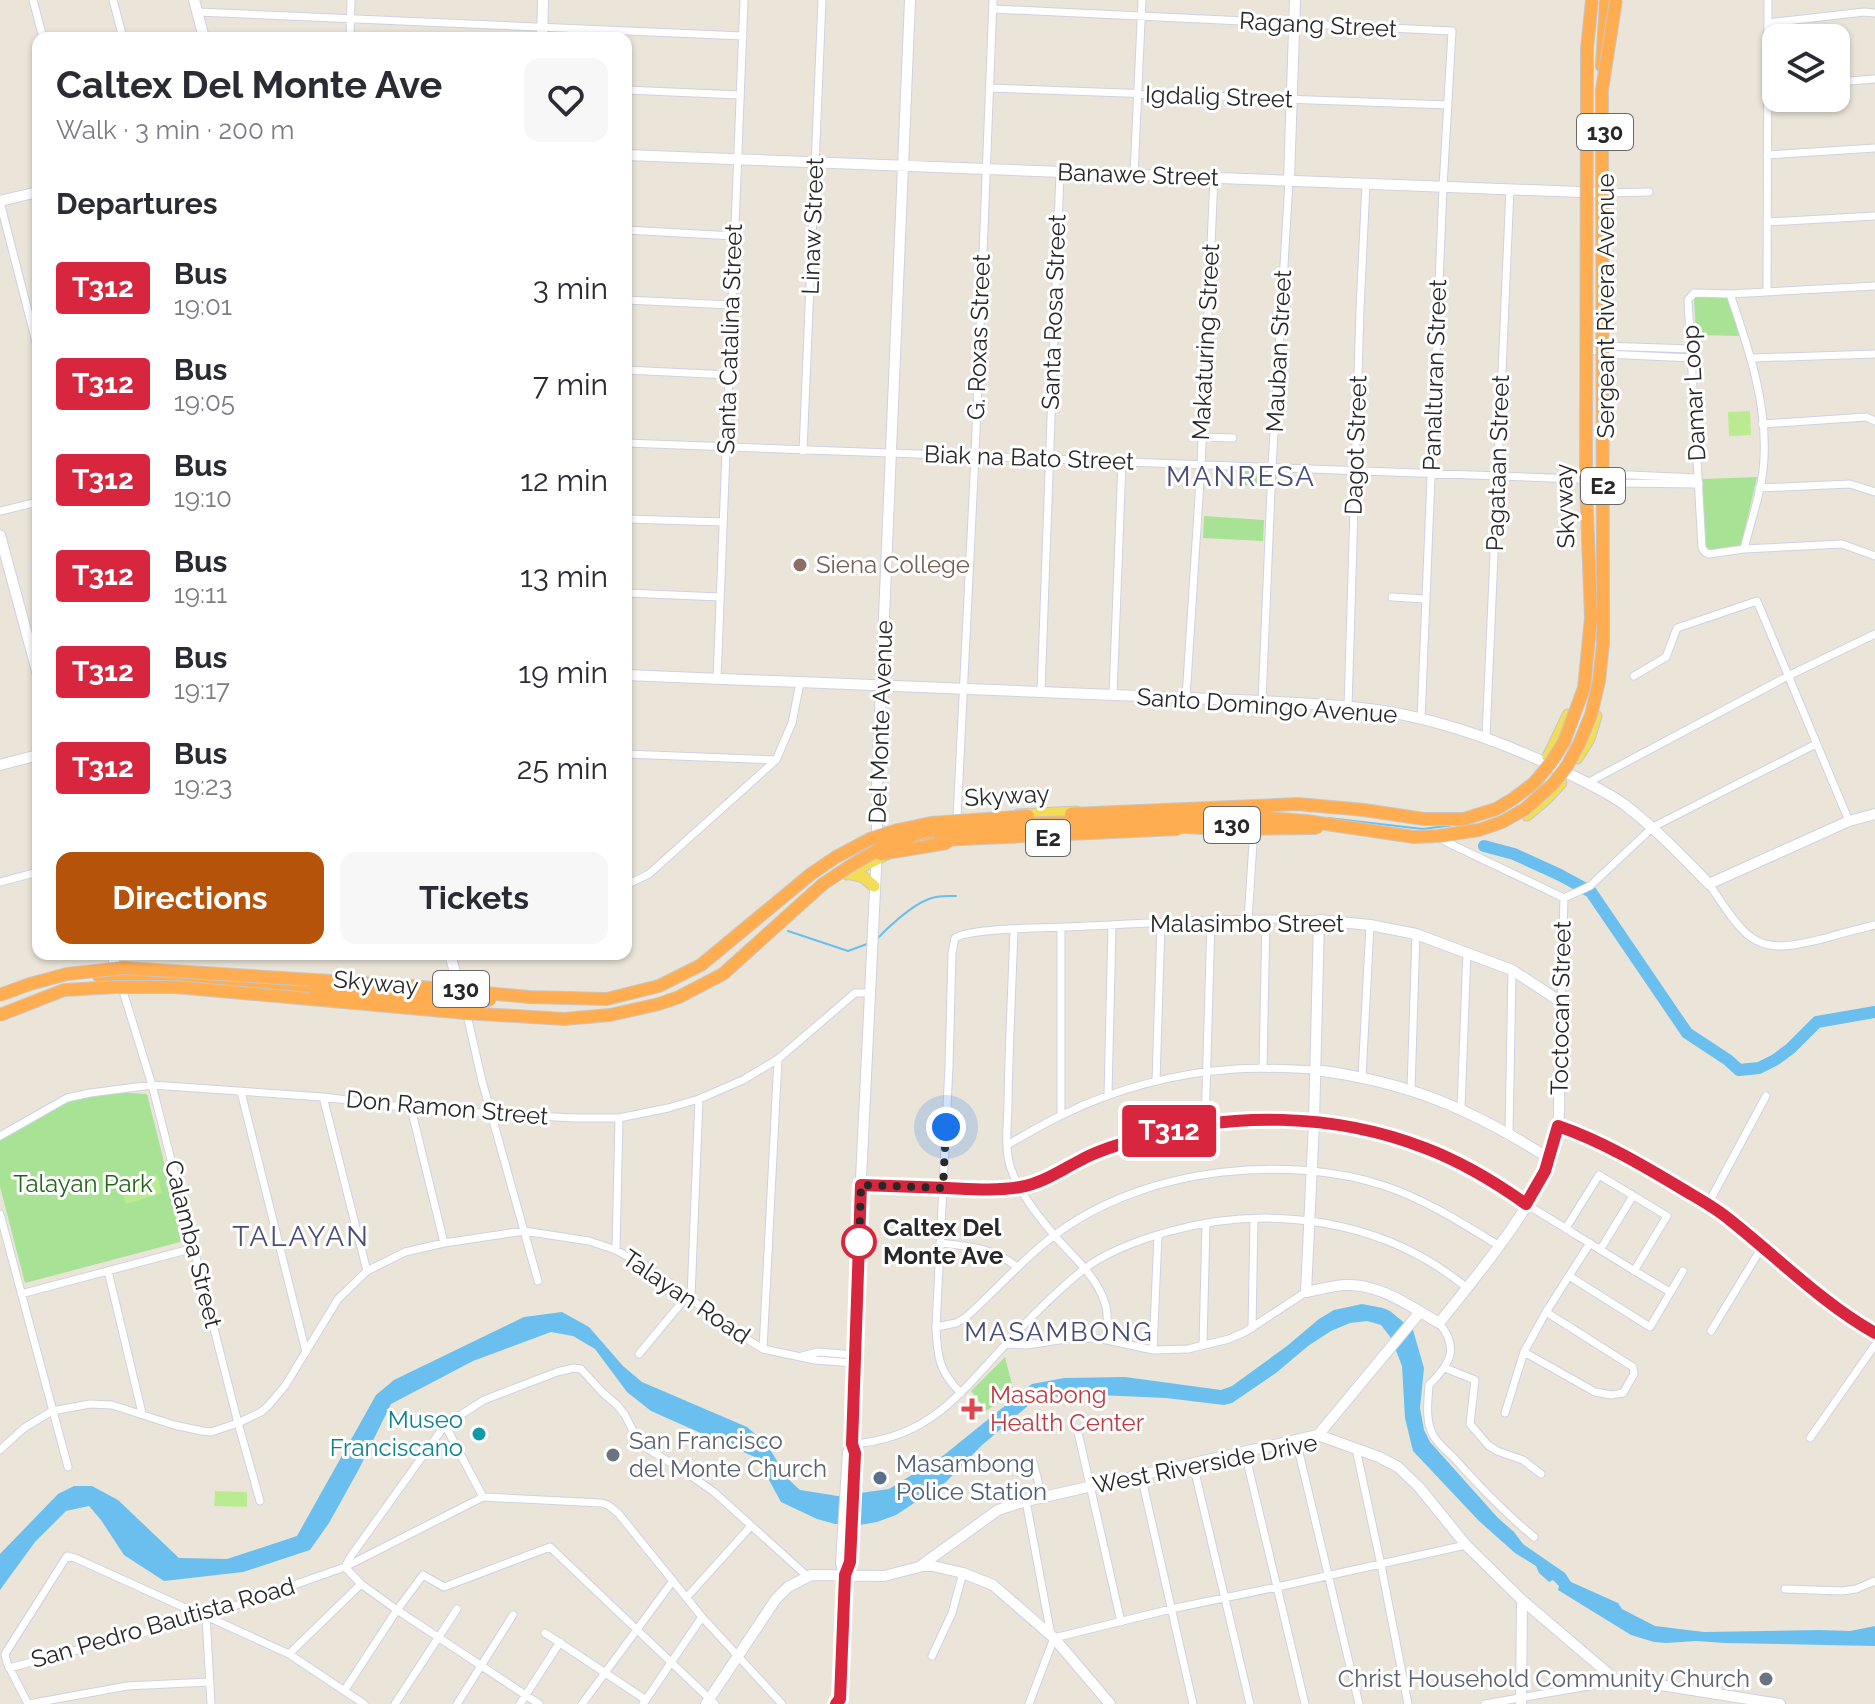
<!DOCTYPE html>
<html lang="en">
<head>
<meta charset="utf-8">
<style>
  :root { --surface:#fff; --page:#f7f7f7; --text:#2b2b33; --muted:#7c7c81; --accent:#b45309 }
  body { margin:0; font-family:Raleway,sans-serif; background:var(--page); color:var(--text); height:100vh; display:flex; flex-direction:column; font-size:30px; white-space:nowrap }
  * { box-sizing:border-box; margin:0 }
  p { font-size:26px; color:var(--muted) }
  .icon { flex:none; width:44px; height:44px; fill:none; stroke:currentColor; stroke-width:2; stroke-linecap:round; stroke-linejoin:round }
  .map { position:relative; flex:1; overflow:hidden }
  .sheet { position:absolute; left:32px; top:32px; width:600px; height:928px; display:flex; flex-direction:column; background:var(--surface); border-radius:16px; box-shadow:0 2px 6px #0004 }
  .sheet>* { flex:none }
  .badge { padding:0 16px; border-radius:6px; font-size:28px; line-height:52px }
  .fabs { position:absolute; left:1762px; top:24px; display:grid; gap:16px }
  .fabs a { display:grid; place-items:center; width:88px; height:88px; border-radius:16px; background:var(--surface); box-shadow:0 2px 6px #0004; font-size:40px }
  .you { position:absolute; width:40px; height:40px; margin:-20px; border:6px solid #fff; border-radius:50%; background:#1a73e8; box-shadow:0 0 0 12px #1a73e833 }
  .map>.badge { position:absolute; translate:-50% -50%; box-shadow:0 0 0 4px #fff }
  h2 { padding:0 24px; font-size:30px; line-height:72px }
  .round { display:grid; place-items:center; flex:none; width:84px; height:84px; border-radius:16px; background:var(--page) }
  .summary { display:flex; align-items:center; justify-content:space-between; height:136px; padding:0 24px }
  h1 { font-size:38px; font-weight:700; line-height:60px }
  .button { display:flex; gap:16px; margin-top:auto; padding:16px 24px }
  .button a { flex:1; height:92px; border-radius:16px; background:var(--accent); color:#fff; font-size:32px; font-weight:700; line-height:92px; text-align:center }
  .button a+a { background:var(--page); color:var(--text) }
  ul { padding:0; list-style:none }
  li { display:flex; align-items:center; gap:24px; height:96px; padding:0 24px }
  li div { flex:1 }
  li b { display:block; font-size:30px }
  li em { font-style:normal }
  li .badge { min-width:88px; font-weight:700; text-align:center }
  .map>svg:first-child { display:block }
  .green { fill:#a8e395 }
  .pitch { fill:#bbeb90 }
  .water { fill:#6abfef }
  .lines { fill:none; stroke-linecap:round; stroke-linejoin:round }
  .stream { stroke:#6abfef; stroke-width:2 }
  .river { stroke:#6abfef; stroke-width:12 }
  .street-casing { stroke:#cfd1e2; stroke-width:9 }
  .secondary-casing { stroke:#cfd1e2; stroke-width:12 }
  .primary-casing { stroke:#c7c7c7; stroke-width:13 }
  .highway-casing { stroke:#c7c7c7; stroke-width:14 }
  .street { stroke:#fff; stroke-width:7 }
  .secondary { stroke:#fff; stroke-width:10 }
  .primary { stroke:#f2dc58; stroke-width:11 }
  .highway { stroke:#ffad50; stroke-width:12 }
  .highway-bridge-casing { stroke:#c7c7c7; stroke-width:14; stroke-linecap:butt }
  .highway-bridge { stroke:#ffad50; stroke-width:12 }
  .line-casing { stroke:#fff; stroke-width:18 }
  .line { stroke:#d7263d; stroke-width:12 }
  .walk { stroke:#282828; stroke-width:8; stroke-dasharray:0 14.4 }
  .education-dot { fill:#8d6e63; stroke:#fff; stroke-width:3 }
  .stop-dot { fill:#fff; stroke:#d7263d; stroke-width:4 }
  .health-dot { fill:#e0444e; stroke:#fff; stroke-width:3 }
  .culture-dot { fill:#0f9aa8; stroke:#fff; stroke-width:3 }
  .worship-dot { fill:#6b7280; stroke:#fff; stroke-width:3 }
  .service-dot { fill:#5c6f8a; stroke:#fff; stroke-width:3 }
  .labels { text-anchor:middle; stroke-width:6; stroke-linejoin:round; paint-order:stroke }
  .shield { fill:#fff; stroke:#686868; stroke-width:2 }
  .shield-label { font-size:22px; font-weight:bold; fill:#282828 }
  .street-label { font-size:24px; fill:#282828; stroke:#fff }
  .education-label { font-size:24px; fill:#785e54; stroke:#fff; text-anchor:start }
  .park-label { font-size:24px; fill:#216518; stroke:#fff }
  .stop-label { font-size:24px; font-weight:bold; fill:#282828; stroke:#fff; text-anchor:start }
  .health-label { font-size:24px; fill:#be3a42; stroke:#fff; text-anchor:start }
  .culture-label { font-size:24px; fill:#0d838f; stroke:#fff; text-anchor:end }
  .worship-label { font-size:24px; fill:#5b616d; stroke:#fff; text-anchor:start }
  .service-label { font-size:24px; fill:#4e5e75; stroke:#fff; text-anchor:start }
  .neighbourhood-label { font-size:26px; letter-spacing:2px; fill:#484d79; stroke:#fff }
  .quarter-label { font-size:28px; letter-spacing:2px; fill:#484d79; stroke:#fff }
</style>
</head>
<body>
<div class="map">
<svg width="1875" height="1704" viewBox="0 0 1875 1704">
  <rect width="100%" height="100%" fill="#ebe5d9"/>
  <path class="green" d="M1696 294 1727 295 1742 336 1696 335 1694 298Z
    M1238 466 1266 467V486L1238 485Z
    M1757 477 1741 546 1710 550 1706 546 1702 479Z
    M1204 516 1264 520 1263 541 1203 538Z
    M115 1092 147 1094 184 1241 25 1283 0 1187V1138L66 1103 91 1096Z
    M1005 1357 1014 1392 986 1411 971 1391Z"/>
  <path class="pitch" d="M1750 411 1751 435 1729 436 1728 412Z
    M157 1175 162 1193 126 1204 121 1186Z
    M215 1491 247 1492V1507L214 1506Z"/>
  <path class="water" d="M1362 1304 1383 1308 1390 1311 1413 1330 1424 1368 1420 1408 1424 1430 1430 1442 1498 1518 1514 1532 1523 1544 1565 1573 1571 1582 1618 1603 1622 1609 1655 1626 1704 1632 1819 1630 1850 1631 1875 1626V1646L1725 1643 1696 1641 1666 1643 1654 1642 1631 1635 1558 1590 1559 1586 1553 1580 1549 1582 1539 1573 1536 1566 1515 1553 1479 1521 1413 1451 1405 1418 1402 1366 1391 1338 1381 1325 1367 1321 1350 1323 1331 1331 1308 1346 1276 1373 1232 1403 1224 1405 1166 1398 1098 1395 1048 1397 1038 1399 1029 1405 981 1446 946 1482 896 1515 877 1522 860 1525 835 1524 817 1519 781 1502 757 1458 651 1411 627 1392 595 1349 573 1336 551 1332 473 1361 391 1404 359 1469 329 1523 310 1550 243 1572 164 1581 124 1555 101 1520 89 1506 66 1511 35 1542 0 1590V1554L58 1494 74 1486H92L118 1500 179 1558 227 1559 297 1536 376 1395 394 1380 524 1317 562 1312 589 1327 623 1366 642 1382 747 1427 767 1444 787 1478 800 1490 838 1496 889 1489 944 1455 1032 1384 1064 1378 1125 1377 1221 1390 1232 1386 1287 1346 1319 1319 1334 1310Z"/>
  <g class="lines">
    <path class="stream" d="M1328 818 1423 829 1453 825
      M788 931 848 951 867 944
      M876 940C888 927 912 905 929 899 938 895 946 896 956 896"/>
    <path class="river" d="M1484 846 1514 854 1560 875 1591 892 1687 1033 1728 1060 1739 1070 1759 1068 1775 1060 1790 1049 1817 1022 1875 1012"/>
    <defs>
      <path id="street" d="M33 0 43 38
        M113 0 123 38
        M993 9 1452 31 1443 187 1421 719
        M197 12 743 36
        M1768 23 1864 12 1875 13
        M350 38 351 0
        M1836 82 1875 79
        M990 88 1448 105
        M626 90 740 95
        M1767 155 1875 148
        M1134 175 1142 0
        M1605 193 1649 192
        M0 202 38 350
        M1767 222 1875 216
        M626 230 734 236
        M1875 286 1730 294 1694 293 1688 300 1702 548 1705 552 1709 554 1744 549 1842 544 1875 556
        M1767 291 1768 0
        M1730 294C1748 347 1767 401 1764 458 1763 488 1751 520 1744 549
        M626 300 731 305
        M1602 346 1692 349
        M1589 349 1605 354 1692 358
        M1752 358 1875 354
        M626 370 729 375
        M1762 424 1866 417 1875 421
        M1202 437 1233 438
        M626 443 1577 479 1617 483 1699 484
        M803 451 822 0
        M1586 475 1607 474 1698 478
        M1759 488 1850 484 1875 492
        M0 511 38 502
        M626 519 723 522
        M626 593 720 597
        M1392 597 1426 599
        M1634 676 1666 657 1677 628 1757 601 1849 821
        M717 679 744 0
        M1041 692 1060 172
        M1113 695 1122 462
        M1186 698 1201 465 1214 178
        M1262 701 1272 467 1289 181
        M1348 707 1360 309 1366 184
        M1486 737 1510 189
        M626 754 776 760
        M1587 783 1788 676 1875 634
        M957 818 975 456 993 0
        M1438 838 1564 898 1590 886 1653 827 1816 744
        M0 882 38 872
        M1709 884C1721 901 1732 921 1748 935 1771 954 1799 944 1826 938 1842 933 1859 929 1875 925
        M626 885 649 874 776 760 792 723 800 683
        M1248 920 1254 827
        M1014 929C1012 987 1009 1044 1008 1101 1008 1125 1003 1152 1013 1174 1022 1196 1039 1217 1054 1235 1072 1256 1096 1275 1105 1303 1109 1315 1107 1328 1107 1340
        M122 988 152 1085 238 1423 260 1501
        M1561 1002 1564 898
        M467 1015 482 1081 538 1281
        M1263 1068 1266 919
        M1362 1077 1370 925
        M1156 1081 1161 924
        M1411 1089 1416 934
        M241 1092 306 1352
        M1108 1095 1112 925
        M323 1097 367 1271
        M411 1108 444 1243
        M1461 1108 1467 952
        M1061 1115V928
        M1314 1122C1353 1127 1392 1134 1428 1149 1466 1164 1499 1187 1534 1209 1580 1237 1624 1265 1670 1292
        M1205 1125 1211 921
        M1509 1133 1512 970
        M0 1136 67 1098 90 1093 152 1085 323 1097 411 1108 511 1115 577 1118H619L668 1108 699 1099 743 1080 778 1059 855 993H870
        M1007 1145C1025 1135 1043 1124 1062 1115 1115 1089 1176 1073 1235 1069 1262 1067 1289 1069 1316 1070
        M1708 1204 1766 1096
        M0 1214 68 1467
        M1566 1228 1599 1175 1667 1216 1634 1271
        M940 1243C968 1246 994 1248 1017 1267
        M616 1250 619 1118
        M1600 1250 1633 1196
        M108 1271 142 1413
        M1569 1276 1650 1327 1683 1271
        M21 1294 194 1248
        M691 1297 699 1099
        M1439 1323C1460 1348 1450 1364 1429 1385 1428 1400 1425 1421 1433 1435 1437 1443 1447 1451 1454 1458 1479 1486 1505 1513 1534 1537
        M936 1327 956 1323 965 1318C1000 1287 1029 1251 1069 1225 1155 1168 1287 1154 1385 1186 1426 1200 1462 1223 1498 1245
        M1252 1328 1254 1220
        M1711 1331 1762 1247
        M1006 1344 1027 1345 1072 1338H1092L1107 1340 1153 1350 1188 1349 1229 1339 1245 1332 1306 1292
        M1203 1345 1206 1223
        M763 1349 778 1059
        M1153 1350 1158 1235
        M1524 1352 1595 1392 1611 1395 1623 1393 1634 1374 1633 1367 1546 1312
        M639 1354 688 1295
        M802 1356 818 1352 855 1355
        M1445 1368 1475 1380 1470 1424 1488 1445 1497 1451 1523 1460 1541 1474
        M961 1393C939 1372 937 1356 936 1327L949 1066 952 953 955 938C969 928 1044 928 1065 927 1149 924 1235 916 1319 920
        M1505 1413 1524 1352 1546 1312 1590 1243
        M445 1425 483 1497
        M1077 1428 1121 1622
        M1810 1438 1875 1345
        M1296 1440 1359 1704
        M852 1444C927 1439 958 1396 1005 1345 1028 1320 1058 1290 1084 1269 1108 1251 1139 1240 1167 1232 1270 1203 1384 1219 1467 1288
        M1356 1449 1381 1565 1408 1704
        M0 1450 24 1428 52 1411 90 1404 112 1405 174 1425 202 1431 211 1432 238 1423 261 1412 267 1407 285 1386 338 1299 367 1271 405 1252 444 1243 524 1231 589 1241 616 1250 658 1274 732 1330 763 1349 815 1360 854 1363
        M1245 1453 1305 1704
        M1033 1461 1042 1497
        M1193 1464 1250 1704
        M1141 1475 1193 1704
        M1026 1501 1051 1635
        M1785 1589 1842 1591 1856 1589 1875 1581
        M687 1597 751 1526
        M206 1616 289 1654 364 1704
        M206 1616 211 1704
        M545 1633 646 1700
        M289 1654 361 1584
        M932 1656 952 1613 963 1573
        M9 1668 206 1616 345 1567 483 1497 601 1503 608 1505 618 1513 702 1617 782 1704
        M344 1691 397 1610 423 1575 444 1587 550 1547 715 1704
        M28 1704 7 1663 5 1654 67 1556 75 1558 203 1616
        M29 1704 127 1686 209 1682
        M395 1704 457 1609
        M457 1704 513 1615
        M520 1704 560 1642
        M539 1704 397 1610 361 1584 345 1567 351 1556 445 1425 484 1400 557 1372 574 1368 581 1369 602 1392 617 1405 625 1415 638 1441 643 1446 684 1471 714 1492 807 1576
        M582 1704 672 1582
        M643 1704 702 1617
        M1029 1704 1054 1638 1171 1609 1277 1587 1466 1545
        M1485 1704 1617 1681"/>
      <path id="secondary" d="M194 0 204 38
        M542 38 543 0
        M626 155 1605 193
        M1289 181 1295 0
        M0 201 38 192
        M0 535 38 675
        M626 675 1262 701C1306 704 1352 705 1395 713 1453 724 1509 745 1561 770 1583 781 1606 791 1625 805 1656 829 1682 856 1709 884L1849 821 1875 814
        M0 765 38 755
        M1319 920 1370 925 1416 934 1512 970 1561 1002C1561 1028 1560 1055 1559 1082 1559 1096 1560 1111 1558 1125 1551 1191 1480 1271 1439 1323 1410 1306 1379 1283 1344 1285 1331 1286 1318 1290 1306 1292L1314 1122Z
        M113 954 115 965
        M450 954 461 995
        M1316 1070C1408 1082 1472 1109 1550 1159
        M1558 1126C1594 1139 1629 1158 1663 1177 1685 1190 1710 1203 1730 1220 1778 1258 1822 1302 1875 1333
        M861 1185C890 1186 918 1186 947 1188 971 1189 996 1191 1020 1187 1051 1181 1075 1160 1104 1149 1171 1123 1243 1118 1314 1122
        M1318 1435 1420 1312
        M921 1566H933L963 1573 993 1585 1054 1638 1110 1704
        M845 1575 850 1562 855 1453 852 1444 856 1282 877 849V783L910 0
        M706 1704 776 1599 788 1587 811 1575 884 1576 919 1567 998 1510 1026 1501 1318 1435 1379 1457 1398 1467 1419 1487 1466 1545 1522 1600 1617 1681 1667 1686 1780 1704
        M840 1704 845 1575 841 1563 848 1452 852 1444
        M1521 1704 1522 1600"/>
      <path id="primary" d="M1548 757 1568 715
        M1577 758 1589 739 1596 716
        M1018 815 1077 812
        M1527 815 1546 799 1561 783
        M848 873 863 877 874 886
        M847 874 889 853"/>
      <path id="highway" d="M1602 66 1606 0
        M915 841 937 840
        M99 976H139L314 988"/>
    </defs>
    <use href="#street" class="street-casing"/>
    <use href="#secondary" class="secondary-casing"/>
    <use href="#primary" class="primary-casing"/>
    <use href="#highway" class="highway-casing"/>
    <use href="#street" class="street"/>
    <use href="#secondary" class="secondary"/>
    <use href="#primary" class="primary"/>
    <use href="#highway" class="highway"/>
    <defs>
      <path id="highway-bridge" d="M1071 814 1298 804 1364 810 1424 819H1464L1496 809 1513 799 1534 783 1550 764 1564 742 1584 688 1591 618 1586 485 1587 49 1592 0
        M1171 826 1217 829 1317 828
        M940 840 1178 829
        M880 854 947 843
        M314 988 458 1002 490 1000
        M0 995 30 984 67 974 124 968 411 986 529 997 607 999 659 986 701 965 811 874 836 857 870 839 898 830 931 823 1028 816
        M0 1015 64 990 116 987H175L465 1013 564 1019 610 1015 659 1004 679 997 723 974 823 884 850 866 883 847 925 831 1042 823 1255 817 1306 821 1414 837 1438 836 1479 830 1502 822 1525 809 1553 784 1567 766 1579 744 1591 715 1599 681 1603 644 1602 90 1616 0"/>
    </defs>
    <use href="#highway-bridge" class="highway-bridge-casing"/>
    <use href="#highway-bridge" class="highway-bridge"/>
  </g>
  <g class="lines">
    <defs>
      <path id="line" d="M836 1704 840 1699 845 1575 850 1562 855 1453 852 1444 861 1185C890 1186 918 1187 947 1188 971 1189 996 1191 1020 1187 1043 1183 1061 1170 1081 1160 1099 1150 1118 1145 1138 1139 1230 1111 1335 1113 1425 1148 1462 1162 1495 1182 1526 1204L1545 1171 1558 1126C1602 1141 1644 1166 1684 1190 1699 1199 1716 1208 1730 1220 1778 1258 1822 1303 1875 1333"/>
    </defs>
    <use href="#line" class="line-casing"/>
    <use href="#line" class="line"/>
    <path class="walk" d="M859 1242V1246L861 1185 943 1188 946 1127"/>
  </g>
  <circle class="education-dot" cx="800" cy="565" r="8"/>
  <circle class="stop-dot" cx="859" cy="1242" r="16"/>
  <path class="health-dot" d="M968 1397h8v8h8v8h-8v8h-8v-8h-8v-8h8z"/>
  <circle class="culture-dot" cx="479" cy="1434" r="8"/>
  <g class="worship-dot">
    <circle cx="613" cy="1455" r="8"/>
    <circle cx="1766" cy="1679" r="8"/>
  </g>
  <circle class="service-dot" cx="880" cy="1478" r="8"/>
  <g class="labels">
    <g class="shield">
      <rect x="1577" y="114" width="56" height="36" rx="6"/>
      <rect x="1581" y="468" width="44" height="36" rx="6"/>
      <rect x="1204" y="807" width="56" height="36" rx="6"/>
      <rect x="1026" y="820" width="44" height="36" rx="6"/>
      <rect x="433" y="971" width="56" height="36" rx="6"/>
    </g>
    <g class="shield-label">
      <text x="1605" y="140">130</text>
      <text x="1603" y="494">E2</text>
      <text x="1232" y="833">130</text>
      <text x="1048" y="846">E2</text>
      <text x="461" y="997">130</text>
    </g>
    <g class="street-label">
      <text transform="translate(1318 25) rotate(3)" y="8">Ragang Street</text>
      <text transform="translate(1219 97) rotate(2)" y="8">Igdalig Street</text>
      <text transform="translate(1138 175) rotate(2)" y="8">Banawe Street</text>
      <text transform="translate(813 226) rotate(-88)" y="8">Linaw Street</text>
      <text transform="translate(1606 306) rotate(-90)" y="8">Sergeant Rivera Avenue</text>
      <text transform="translate(1054 312) rotate(-88)" y="8">Santa Rosa Street</text>
      <text transform="translate(979 337) rotate(-88)" y="8">G. Roxas Street</text>
      <text transform="translate(730 339) rotate(-88)" y="8">Santa Catalina Street</text>
      <text transform="translate(1206 342) rotate(-87)" y="8">Makaturing Street</text>
      <text transform="translate(1279 351) rotate(-87)" y="8">Mauban Street</text>
      <text transform="translate(1435 375) rotate(-88)" y="8">Panalturan Street</text>
      <text transform="translate(1694 393) rotate(-93)" y="8">Damar Loop</text>
      <text transform="translate(1356 445) rotate(-88)" y="8">Dagot Street</text>
      <text transform="translate(1029 458) rotate(2)" y="8">Biak na Bato Street</text>
      <text transform="translate(1498 463) rotate(-88)" y="8">Pagataan Street</text>
      <text transform="translate(1565 506) rotate(-92)" y="8">Skyway</text>
      <text transform="translate(1267 706) rotate(4)" y="8">Santo Domingo Avenue</text>
      <text transform="translate(881 722) rotate(-88)" y="8">Del Monte Avenue</text>
      <text transform="translate(1007 796) rotate(-3)" y="8">Skyway</text>
      <text x="1247" y="932">Malasimbo Street</text>
      <text transform="translate(376 983) rotate(5)" y="8">Skyway</text>
      <text transform="translate(1561 1008) rotate(-89)" y="8">Toctocan Street</text>
      <text transform="translate(447 1108) rotate(5)" y="8">Don Ramon Street</text>
      <text transform="translate(193 1244) rotate(76)" y="8">Calamba Street</text>
      <text transform="translate(686 1297) rotate(34)" y="8">Talayan Road</text>
      <text transform="translate(1205 1464) rotate(-11)" y="8">West Riverside Drive</text>
      <text transform="translate(163 1623) rotate(-16)" y="8">San Pedro Bautista Road</text>
    </g>
    <g class="education-label">
      <text x="816" y="573">Siena College</text>
    </g>
    <g class="park-label">
      <text x="83" y="1192">Talayan Park</text>
    </g>
    <g class="stop-label">
      <text x="883" y="1236">Caltex Del<tspan x="883" dy="28">Monte Ave</tspan></text>
    </g>
    <g class="health-label">
      <text x="990" y="1403">Masabong<tspan x="990" dy="28">Health Center</tspan></text>
    </g>
    <g class="culture-label">
      <text x="463" y="1428">Museo<tspan x="463" dy="28">Franciscano</tspan></text>
    </g>
    <g class="worship-label">
      <text x="629" y="1449">San Francisco<tspan x="629" dy="28">del Monte Church</tspan></text>
      <text x="1750" y="1687" text-anchor="end">Christ Household Community Church</text>
    </g>
    <g class="service-label">
      <text x="896" y="1472">Masambong<tspan x="896" dy="28">Police Station</tspan></text>
    </g>
    <g class="neighbourhood-label">
      <text x="1059" y="1341">MASAMBONG</text>
    </g>
    <g class="quarter-label">
      <text x="1241" y="486">MANRESA</text>
      <text x="301" y="1246">TALAYAN</text>
    </g>
  </g>
</svg>
<div class="fabs">
<a><svg class="icon" aria-label="layers" viewBox="0 0 24 24"><path d="M12 4l9 5-9 5-9-5zM3 14l9 5 9-5"/></svg></a>
</div>
<div class="you" style="left:946px;top:1127px"></div>
<b class="badge" style="left:1169px;top:1131px;background:#d7263d;color:#fff">T312</b>
<section class="sheet">
<div class="summary"><div><h1>Caltex Del Monte Ave</h1><p>Walk · 3 min · 200 m</p></div><a class="round"><svg class="icon" aria-label="heart" viewBox="0 0 24 24"><path d="M12 20l-8-8c-3-5 5-10 8-4 3-6 11-1 8 4z"/></svg></a></div>
<h2>Departures</h2>
<ul>
<li><span class="badge" style="background:#d7263d;color:#fff">T312</span><div><b>Bus</b><p>19:01</p></div><em>3 min</em></li>
<li><span class="badge" style="background:#d7263d;color:#fff">T312</span><div><b>Bus</b><p>19:05</p></div><em>7 min</em></li>
<li><span class="badge" style="background:#d7263d;color:#fff">T312</span><div><b>Bus</b><p>19:10</p></div><em>12 min</em></li>
<li><span class="badge" style="background:#d7263d;color:#fff">T312</span><div><b>Bus</b><p>19:11</p></div><em>13 min</em></li>
<li><span class="badge" style="background:#d7263d;color:#fff">T312</span><div><b>Bus</b><p>19:17</p></div><em>19 min</em></li>
<li><span class="badge" style="background:#d7263d;color:#fff">T312</span><div><b>Bus</b><p>19:23</p></div><em>25 min</em></li>
</ul>
<div class="button"><a>Directions</a><a>Tickets</a></div>
</section>
</div>
</body>
</html>
